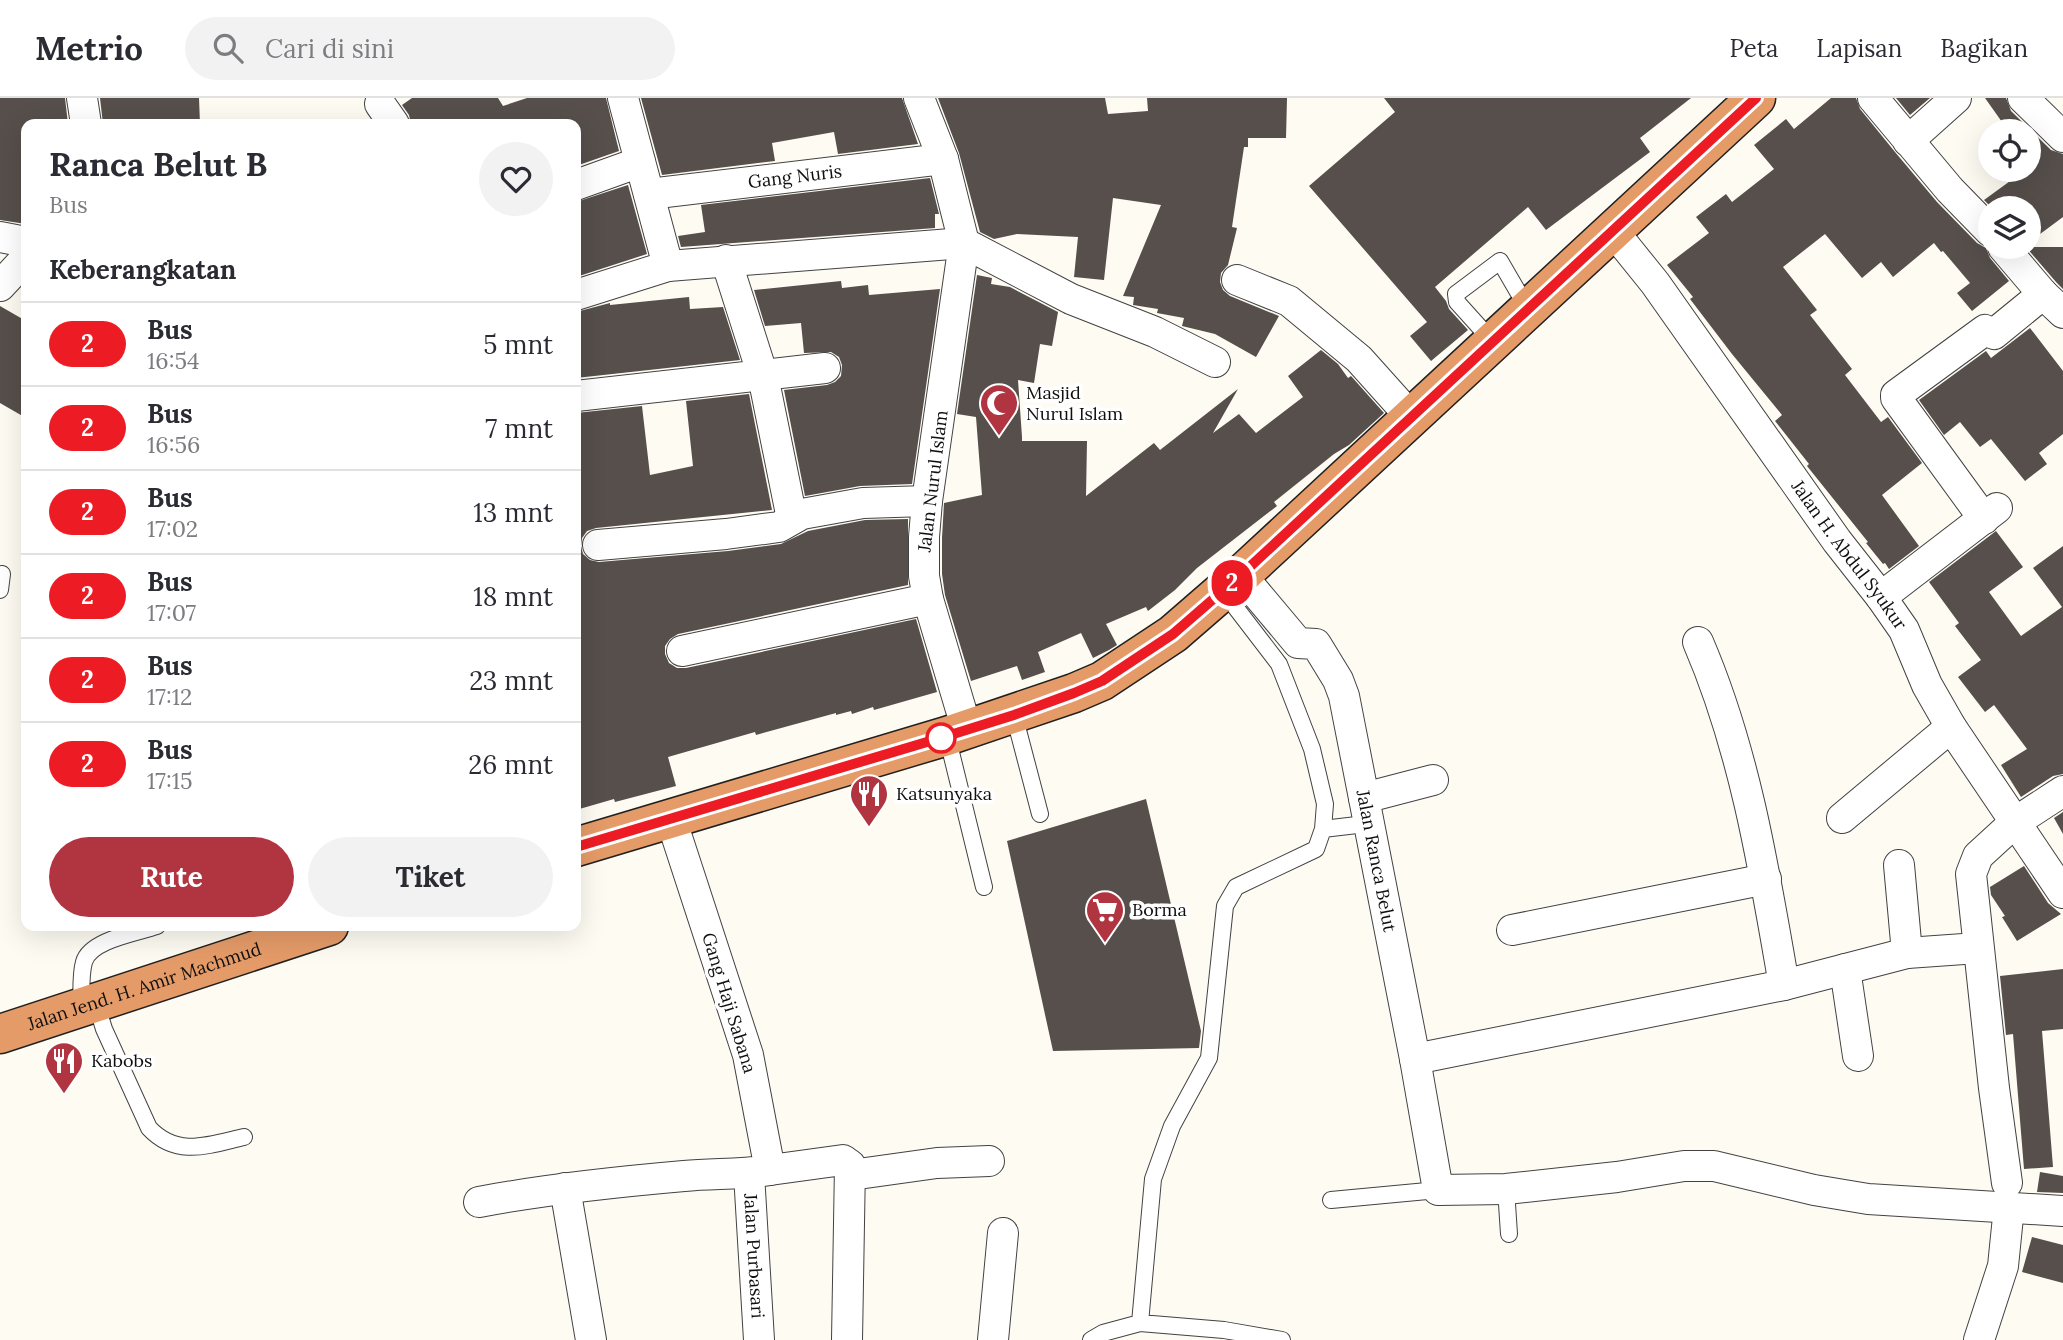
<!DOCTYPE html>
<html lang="id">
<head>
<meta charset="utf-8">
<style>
  :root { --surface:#fff; --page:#f2f2f3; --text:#2b2b33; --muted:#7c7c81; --line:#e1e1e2; --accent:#b13540 }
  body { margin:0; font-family:Lora,serif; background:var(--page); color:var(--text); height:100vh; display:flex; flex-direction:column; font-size:26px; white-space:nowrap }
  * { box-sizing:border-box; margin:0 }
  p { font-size:23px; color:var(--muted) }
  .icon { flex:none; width:38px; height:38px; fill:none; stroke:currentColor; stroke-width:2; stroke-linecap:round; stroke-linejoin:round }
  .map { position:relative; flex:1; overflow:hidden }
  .drawer { position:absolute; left:21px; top:21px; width:560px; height:812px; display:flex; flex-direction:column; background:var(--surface); border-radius:14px; box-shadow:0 7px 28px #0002 }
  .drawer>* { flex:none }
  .badge { padding:0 14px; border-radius:23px; font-size:24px; line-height:46px }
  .controls { position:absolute; left:1978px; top:21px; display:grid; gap:14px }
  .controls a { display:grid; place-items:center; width:63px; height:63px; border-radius:50%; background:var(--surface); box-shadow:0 7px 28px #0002; font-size:35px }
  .map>.badge { position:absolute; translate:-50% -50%; box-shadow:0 0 0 4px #fff }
  h2 { padding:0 28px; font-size:26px; line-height:63px }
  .round { display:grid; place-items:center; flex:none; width:74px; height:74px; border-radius:37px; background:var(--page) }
  .head { display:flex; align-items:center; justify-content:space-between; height:119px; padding:0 28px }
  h1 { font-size:33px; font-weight:700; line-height:52px }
  .button { display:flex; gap:14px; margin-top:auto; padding:14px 28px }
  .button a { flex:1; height:80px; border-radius:42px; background:var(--accent); color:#fff; font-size:28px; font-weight:700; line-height:80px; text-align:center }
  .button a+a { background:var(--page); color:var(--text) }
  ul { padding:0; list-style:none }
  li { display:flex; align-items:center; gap:21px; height:84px; padding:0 28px; border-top:2px solid var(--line) }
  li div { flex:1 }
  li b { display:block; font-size:26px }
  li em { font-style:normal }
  li .badge { min-width:77px; font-weight:700; text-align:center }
  header { display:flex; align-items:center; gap:42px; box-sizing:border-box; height:98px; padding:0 35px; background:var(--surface); border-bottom:2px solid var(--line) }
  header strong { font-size:33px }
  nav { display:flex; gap:38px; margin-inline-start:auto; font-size:24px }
  .search { width:490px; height:63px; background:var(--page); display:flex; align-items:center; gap:18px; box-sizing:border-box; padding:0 24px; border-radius:38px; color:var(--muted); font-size:26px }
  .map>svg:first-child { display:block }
  .building { fill:#564f4c }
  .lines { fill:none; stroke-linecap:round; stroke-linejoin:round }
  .lane-casing { stroke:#424242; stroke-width:18 }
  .street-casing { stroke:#424242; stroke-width:32 }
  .highway-casing { stroke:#202020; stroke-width:41 }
  .lane { stroke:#fff; stroke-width:16 }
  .street { stroke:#fff; stroke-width:30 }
  .highway { stroke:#e59b68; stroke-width:38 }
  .line-casing { stroke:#fff; stroke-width:16 }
  .line { stroke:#ed1c24; stroke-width:10 }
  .stop-dot { fill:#fff; stroke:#ed1c24; stroke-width:3.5 }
  .labels { text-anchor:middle; stroke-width:7; stroke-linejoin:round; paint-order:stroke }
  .street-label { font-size:18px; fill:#0f0f0f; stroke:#fff }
  .poi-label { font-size:18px; fill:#0f0f0f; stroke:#fff; text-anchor:start }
</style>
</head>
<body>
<header>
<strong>Metrio</strong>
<div class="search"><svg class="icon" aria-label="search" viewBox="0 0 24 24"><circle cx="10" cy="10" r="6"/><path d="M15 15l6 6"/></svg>Cari di sini</div>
<nav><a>Peta</a><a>Lapisan</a><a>Bagikan</a></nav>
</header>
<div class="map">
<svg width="2063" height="1242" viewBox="0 0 2063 1242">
  <rect width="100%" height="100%" fill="#fefbf2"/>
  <path class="building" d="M0 0H65L68 26H26L22 105H26V126L0 122Z
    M100 0H199L200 26H103Z
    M412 0H498L503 8 527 0H606L619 53 576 68V26H411L409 17 402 7Z
    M641 0H902L918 46 838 56 834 34 772 45 775 63 662 77Z
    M938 0H1105L1108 16 1148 13 1147 0H1287L1286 40H1248V49H1244L1232 129 1237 130 1228 167 1221 175 1220 184 1223 192 1230 198 1279 218 1256 259 1215 236 1182 228 1184 220 1157 215 1158 211 1133 207 1134 199 1123 198 1161 107 1113 100 1104 182 1074 179 1078 139 1017 136 994 141 980 134 959 55Z
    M1384 0H1691L1640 40 1650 54 1546 132 1528 109 1435 189 1446 203 1449 211 1468 232 1431 263 1410 238 1427 224 1309 88 1395 14Z
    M1831 0H1856L1860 11 1895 54 1937 104 1977 145 1986 150 1990 160 2009 183 1972 213 1957 195 1970 185 1943 153 1941 154 1934 145 1893 179 1881 164 1862 180 1825 136 1783 169 1817 212 1810 217 1852 271 1845 277 1881 324 1888 319 1922 365 1882 397 1919 448 1889 471 1885 465 1883 466 1866 445 1868 444 1807 368 1809 366 1775 323 1782 317 1732 256 1690 201 1693 199 1667 167 1709 135 1696 119 1726 96 1732 104 1774 71 1754 47 1786 21 1794 31Z
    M1896 0H1930L1910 17Z
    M1985 0H2006L2011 13 2051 52 2063 56V119L2028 145V110H1992L1984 102 2017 78 2012 72H2028V33H1991L2002 24Z
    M930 80 939 116H935V130L681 149 678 138 705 134 701 107Z
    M628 87 647 156 576 179V104Z
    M2026 149H2063V191L2056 184Z
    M977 177 992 180 991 186 1010 189 1058 214 1052 248 1040 246 1034 285 1018 282 1022 339V343H1087L1086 398 1154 345 1160 352 1238 291 1213 335 1239 316 1256 335 1303 299 1288 278 1321 252 1338 266 1348 280 1351 278 1384 315 1349 347 1334 356 1274 404 1277 408 1197 470 1175 492 1148 513 1146 509 1106 526 1117 547 1109 552 1093 560 1081 535 1038 554 1045 574 1022 582 1017 568 971 583 945 497 942 476V440L944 405 982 397 976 319 957 316Z
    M841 183 842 190 868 187 869 197 940 191 912 386 860 388 805 398 784 292 827 287 835 284 841 278 842 267 839 259 831 254 804 255 801 225 765 228 754 192Z
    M689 199 690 211 723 209 740 262 576 280V214L610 205V207Z
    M0 208 26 223V320L0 305Z
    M2030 230 2063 273V336L2039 355 2047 366 2025 383 1991 341 1980 349 1960 324 1944 337 1919 302 1986 253 1991 260Z
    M749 296 772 412 596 430 587 433 582 440 581 448 583 456 590 462 599 464 728 453 781 446 808 433 865 422 908 421V487L678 536 670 541 665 548V556L669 565 677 570H686L916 521 937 594 874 612 873 609 852 616 851 613 836 617V615L756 637 755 634 668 659 676 688 615 704 614 701 576 712V315L642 308 650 377 693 368 686 303Z
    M1996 433 2023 469 1989 494 2021 538 2062 509 2033 470 2063 448V676L2053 678 2021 699 2001 667 2027 651 1994 607 1985 614 1958 579 1981 562 1955 528 1959 525 1929 484Z
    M1146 701 1201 933 1199 950 1053 953 1007 743Z
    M2063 714V736L2054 720Z
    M2024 768 2048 805 2061 816 2017 843 2002 819 2005 818 1991 797 1990 789Z
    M2063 871V931L2042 933 2053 1069 2024 1071 2013 936 2006 937 2000 878Z
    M2040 1074 2063 1078V1095L2037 1094Z
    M2032 1139 2063 1147V1185L2022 1174Z"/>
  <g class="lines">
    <defs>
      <path id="lane" d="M1493 244 1457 204 1456 196 1500 163 1518 194 1531 209
        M0 492 2 476
        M1223 493 1279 566 1312 651 1325 706 1323 731 1316 751 1236 789 1225 808 1209 960 1172 1028 1153 1081 1140 1225 1224 1232 1282 1242
        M1014 617 1040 716
        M947 638 984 789
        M1323 731 1357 727
        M96 905 104 931 149 1030C177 1060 209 1047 244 1039
        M81 910C82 896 80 878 84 864 90 842 136 835 157 828
        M1506 1091 1509 1136
        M1331 1102 1438 1092
        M1091 1242 1103 1235 1140 1225"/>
      <g id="street">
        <path d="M82 0 86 26"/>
        <path d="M623 0 668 168"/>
        <path d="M919 0 943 61 964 145 927 403 924 439V478L928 501 967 632"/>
        <path d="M1873 0 1950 92 1990 133"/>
        <path d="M2023 0 2063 39"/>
        <path d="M380 6 394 26"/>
        <path d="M1908 43 1956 0"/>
        <path d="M576 87 640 64"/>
        <path id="s1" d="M649 96 943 61"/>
        <path id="s2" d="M1613 133 1655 185 1837 443 1881 499 1904 532 1927 587 1951 629 2063 795"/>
        <path d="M0 139 26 144"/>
        <path d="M2003 149 2043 196 2063 215"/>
        <path d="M726 162 763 278 792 421"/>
        <path d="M1237 182 1289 203 1359 261 1411 319"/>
        <path d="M0 188 26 160"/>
        <path d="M576 197 668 168 964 145 1071 201 1155 234 1215 264"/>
        <path d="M576 298 825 270"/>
        <path d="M1984 421 1896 300V297L1985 232 1994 236 2043 196"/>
        <path d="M598 447 726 436 779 429 802 416 863 405 927 403"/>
        <path id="s3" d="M1241 477 1298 545 1316 546 1338 582 1344 598 1415 961 1438 1092 1506 1091 1617 1079 1684 1068H1714L1814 1092 1868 1101 2063 1113"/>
        <path d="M1881 499 1997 410"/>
        <path d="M1698 544C1745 653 1764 771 1784 887"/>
        <path d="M682 553 928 501"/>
        <path d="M1364 700 1433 682"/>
        <path d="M1842 720 1951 629"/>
        <path d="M1899 767 1907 855"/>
        <path d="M1512 832 1766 781"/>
        <path d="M1845 871 1858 958"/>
        <path d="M1415 961 1784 887 1907 855 1978 850"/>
        <path d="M770 1072 843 1062 850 1067 847 1242"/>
        <path id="s4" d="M749 1076 759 1242"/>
        <path d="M851 1077 937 1065 989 1063"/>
        <path d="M2007 1085 1994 990 1971 776 1978 758 2014 725 2063 693"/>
        <path d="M565 1090 591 1242"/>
        <path d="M479 1104C547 1091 615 1084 684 1078 713 1075 741 1077 770 1072L748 957 671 721"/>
        <path d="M993 1242 1003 1135"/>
        <path d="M1979 1242 2003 1168 2009 1109"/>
      </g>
      <g id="highway">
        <path d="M576 749 947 638 1074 595 1102 583 1173 536 1241 477 1756 0"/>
        <path id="s5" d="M0 936 329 828"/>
      </g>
    </defs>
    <use href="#lane" class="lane-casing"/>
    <use href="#street" class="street-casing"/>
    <use href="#highway" class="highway-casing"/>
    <use href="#lane" class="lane"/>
    <use href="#street" class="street"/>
    <use href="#highway" class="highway"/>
  </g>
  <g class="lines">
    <defs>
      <path id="line" d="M576 749 947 638 1014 617 1074 595 1102 583 1173 536 1241 477 1756 0"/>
    </defs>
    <use href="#line" class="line-casing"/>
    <use href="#line" class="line"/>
  </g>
  <defs>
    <symbol id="mosque-pin" viewBox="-11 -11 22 30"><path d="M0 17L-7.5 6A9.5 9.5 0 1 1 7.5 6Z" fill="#b13540" stroke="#fff"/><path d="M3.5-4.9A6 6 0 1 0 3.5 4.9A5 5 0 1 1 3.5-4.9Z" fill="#fff"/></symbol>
    <symbol id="restaurant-pin" viewBox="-11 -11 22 30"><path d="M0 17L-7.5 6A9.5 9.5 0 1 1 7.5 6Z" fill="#b13540" stroke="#fff"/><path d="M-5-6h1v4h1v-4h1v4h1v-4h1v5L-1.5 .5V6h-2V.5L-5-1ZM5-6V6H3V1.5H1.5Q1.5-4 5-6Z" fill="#fff"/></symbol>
    <symbol id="supermarket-pin" viewBox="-11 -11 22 30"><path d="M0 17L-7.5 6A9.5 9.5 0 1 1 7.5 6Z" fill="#b13540" stroke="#fff"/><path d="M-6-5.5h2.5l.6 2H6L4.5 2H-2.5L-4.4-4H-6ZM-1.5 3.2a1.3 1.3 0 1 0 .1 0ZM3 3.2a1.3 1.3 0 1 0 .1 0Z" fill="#fff"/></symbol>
  </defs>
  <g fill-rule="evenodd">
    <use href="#mosque-pin" x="977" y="283" width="44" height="60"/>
    <use href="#restaurant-pin" x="847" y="674" width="44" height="60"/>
    <use href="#supermarket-pin" x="1083" y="790" width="44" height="60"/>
    <use href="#restaurant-pin" x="42" y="941" width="44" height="60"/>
  </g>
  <circle class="stop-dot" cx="941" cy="640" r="14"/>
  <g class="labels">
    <g class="street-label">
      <text dy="6" stroke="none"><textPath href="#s1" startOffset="147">Gang Nuris</textPath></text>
      <text transform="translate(933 383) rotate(-83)" y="6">Jalan Nurul Islam</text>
      <text dy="6" stroke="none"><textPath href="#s2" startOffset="401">Jalan H. Abdul Syukur</textPath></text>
      <text dy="6" stroke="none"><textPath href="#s3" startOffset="334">Jalan Ranca Belut</textPath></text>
      <text dy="6" stroke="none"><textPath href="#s5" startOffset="152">Jalan Jend. H. Amir Machmud</textPath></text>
      <text transform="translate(729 905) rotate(73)" y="6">Gang Haji Sabana</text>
      <text dy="6" stroke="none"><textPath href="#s4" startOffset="82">Jalan Purbasari</textPath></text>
    </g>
    <g class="poi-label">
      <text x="1026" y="301">Masjid<tspan x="1026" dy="21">Nurul Islam</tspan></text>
      <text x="896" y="702">Katsunyaka</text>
      <text x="1132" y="818">Borma</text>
      <text x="91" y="969">Kabobs</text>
    </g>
  </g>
</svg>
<div class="controls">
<a><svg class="icon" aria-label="locate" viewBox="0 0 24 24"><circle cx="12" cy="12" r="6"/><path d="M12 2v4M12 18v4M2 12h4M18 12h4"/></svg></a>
<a><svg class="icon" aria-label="layers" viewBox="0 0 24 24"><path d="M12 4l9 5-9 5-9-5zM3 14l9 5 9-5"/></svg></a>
</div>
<b class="badge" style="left:1232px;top:485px;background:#ed1c24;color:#fff">2</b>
<section class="drawer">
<div class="head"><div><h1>Ranca Belut B</h1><p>Bus</p></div><a class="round"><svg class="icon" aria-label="heart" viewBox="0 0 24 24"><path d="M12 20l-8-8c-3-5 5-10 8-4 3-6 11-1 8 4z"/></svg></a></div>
<h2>Keberangkatan</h2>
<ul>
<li><span class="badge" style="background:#ed1c24;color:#fff">2</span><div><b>Bus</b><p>16:54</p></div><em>5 mnt</em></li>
<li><span class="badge" style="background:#ed1c24;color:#fff">2</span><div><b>Bus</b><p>16:56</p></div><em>7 mnt</em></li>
<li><span class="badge" style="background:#ed1c24;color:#fff">2</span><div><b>Bus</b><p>17:02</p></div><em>13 mnt</em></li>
<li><span class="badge" style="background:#ed1c24;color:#fff">2</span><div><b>Bus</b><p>17:07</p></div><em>18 mnt</em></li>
<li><span class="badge" style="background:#ed1c24;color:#fff">2</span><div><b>Bus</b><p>17:12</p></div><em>23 mnt</em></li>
<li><span class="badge" style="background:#ed1c24;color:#fff">2</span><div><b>Bus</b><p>17:15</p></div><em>26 mnt</em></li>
</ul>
<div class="button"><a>Rute</a><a>Tiket</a></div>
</section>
</div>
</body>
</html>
